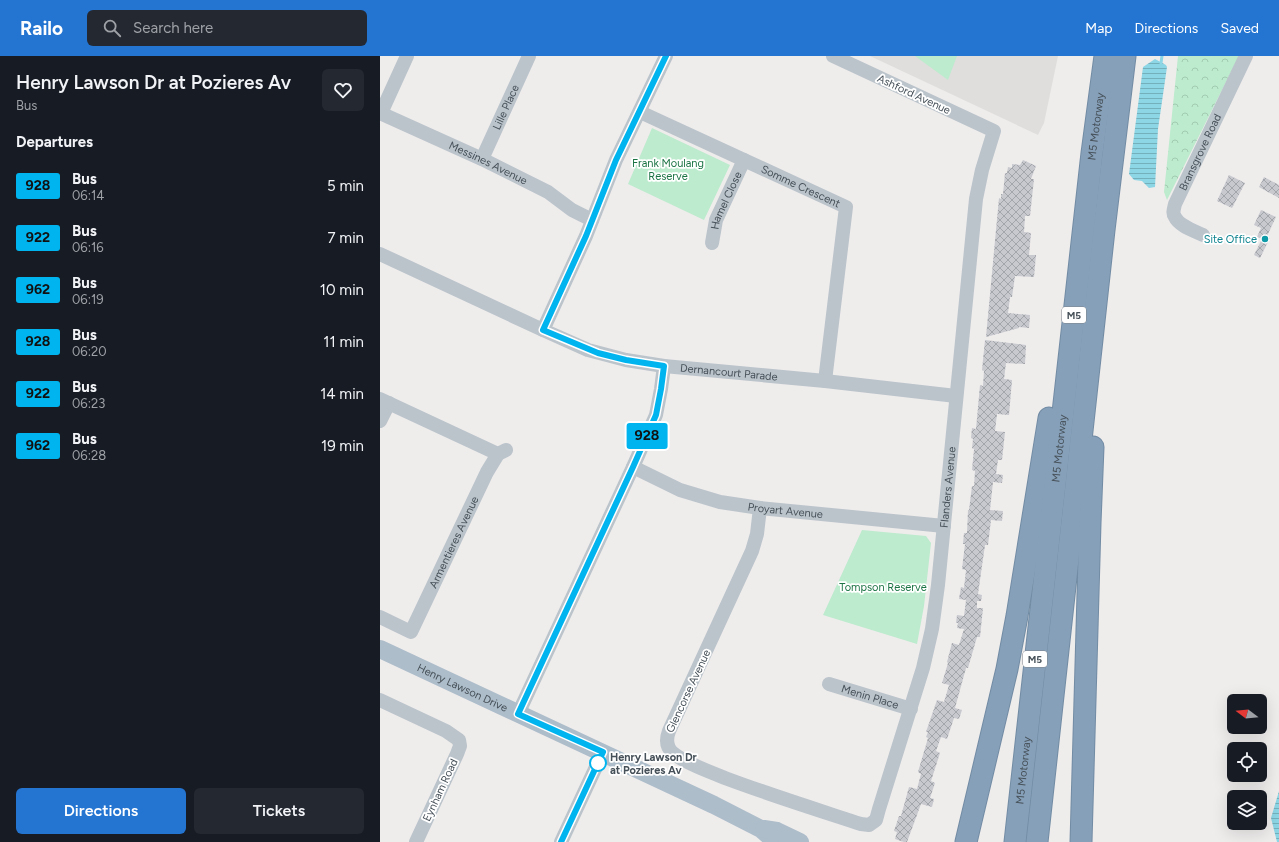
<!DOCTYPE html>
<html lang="en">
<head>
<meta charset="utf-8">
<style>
  :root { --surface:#171b24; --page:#242831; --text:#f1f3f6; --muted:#9ea1a6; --accent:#2475d2 }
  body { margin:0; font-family:Figtree,sans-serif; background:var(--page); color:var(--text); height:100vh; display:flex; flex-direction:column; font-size:15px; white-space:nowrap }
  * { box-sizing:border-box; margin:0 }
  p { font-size:13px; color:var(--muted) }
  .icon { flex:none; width:22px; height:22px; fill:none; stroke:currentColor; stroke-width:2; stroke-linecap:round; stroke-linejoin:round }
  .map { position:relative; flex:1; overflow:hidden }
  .details { display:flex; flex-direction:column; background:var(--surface); width:380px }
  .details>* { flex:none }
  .badge { padding:0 8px; border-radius:3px; font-size:14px; line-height:26px }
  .needle { width:26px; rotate:286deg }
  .fabs { position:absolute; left:847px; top:638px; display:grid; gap:8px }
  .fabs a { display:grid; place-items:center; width:40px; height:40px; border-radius:6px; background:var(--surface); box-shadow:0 4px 16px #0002; font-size:20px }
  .map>.badge { position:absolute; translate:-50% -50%; box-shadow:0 0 0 2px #fff }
  h2 { padding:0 16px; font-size:15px; line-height:36px }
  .round { display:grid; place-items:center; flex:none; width:42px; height:42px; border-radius:6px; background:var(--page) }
  .head { display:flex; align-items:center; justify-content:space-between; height:68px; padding:0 16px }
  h1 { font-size:19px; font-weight:600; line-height:30px }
  .primary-button { display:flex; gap:8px; margin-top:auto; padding:8px 16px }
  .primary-button a { flex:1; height:46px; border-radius:6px; background:var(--accent); color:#fff; font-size:16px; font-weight:600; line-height:46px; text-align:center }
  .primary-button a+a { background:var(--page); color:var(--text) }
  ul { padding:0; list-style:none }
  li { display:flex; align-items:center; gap:12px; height:52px; padding:0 16px }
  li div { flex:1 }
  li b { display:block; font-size:15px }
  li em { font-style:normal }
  li .badge { min-width:44px; font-weight:700; text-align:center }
  header { display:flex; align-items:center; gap:24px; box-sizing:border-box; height:56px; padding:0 20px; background:var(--accent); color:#fff }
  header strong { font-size:19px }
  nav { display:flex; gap:22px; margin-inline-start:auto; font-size:14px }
  .search { width:280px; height:36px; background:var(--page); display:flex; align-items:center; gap:10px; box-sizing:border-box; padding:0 14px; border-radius:6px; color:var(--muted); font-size:15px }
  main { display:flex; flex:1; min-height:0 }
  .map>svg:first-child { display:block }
  .education { fill:#e0dddd }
  .green { fill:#bcebcd }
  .forest { fill:url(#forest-crowns) }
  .water { fill:url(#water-rules) }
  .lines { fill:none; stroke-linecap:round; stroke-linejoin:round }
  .stream { stroke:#8cd6e5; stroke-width:3 }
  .building { fill:url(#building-cross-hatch) }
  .highway-casing { stroke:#728ca4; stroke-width:23 }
  .minor { stroke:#bbc4cb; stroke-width:14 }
  .major { stroke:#adbdca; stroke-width:18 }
  .highway { stroke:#86a0b9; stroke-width:21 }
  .line-casing { stroke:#fff; stroke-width:9 }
  .line { stroke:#00b5ef; stroke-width:6 }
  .culture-dot { fill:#0f9aa8; stroke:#fff; stroke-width:1.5 }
  .stop-dot { fill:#fff; stroke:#00b5ef; stroke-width:2 }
  .labels { text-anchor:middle; stroke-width:3.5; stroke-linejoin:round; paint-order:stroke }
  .shield { fill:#fff; stroke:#7e848a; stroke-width:1 }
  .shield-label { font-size:10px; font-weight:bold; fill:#465058 }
  .street-label { font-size:11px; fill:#465058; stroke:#fff }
  .park-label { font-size:11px; fill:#1c7445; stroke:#fff }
  .culture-label { font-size:11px; fill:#0d838f; stroke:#fff; text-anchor:end }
  .stop-label { font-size:11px; font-weight:bold; fill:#465058; stroke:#fff; text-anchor:start }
</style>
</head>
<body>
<header>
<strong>Railo</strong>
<div class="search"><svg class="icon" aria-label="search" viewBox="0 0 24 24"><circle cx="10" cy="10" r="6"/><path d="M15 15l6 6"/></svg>Search here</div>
<nav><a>Map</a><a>Directions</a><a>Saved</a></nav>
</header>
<main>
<section class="details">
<div class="head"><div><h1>Henry Lawson Dr at Pozieres Av</h1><p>Bus</p></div><a class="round"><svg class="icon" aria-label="heart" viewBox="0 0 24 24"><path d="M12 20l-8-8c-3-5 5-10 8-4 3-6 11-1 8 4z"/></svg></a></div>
<h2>Departures</h2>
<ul>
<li><span class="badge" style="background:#00b5ef;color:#111">928</span><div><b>Bus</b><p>06:14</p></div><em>5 min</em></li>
<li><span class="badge" style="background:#00b5ef;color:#111">922</span><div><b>Bus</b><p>06:16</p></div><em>7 min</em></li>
<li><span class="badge" style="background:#00b5ef;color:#111">962</span><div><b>Bus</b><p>06:19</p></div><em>10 min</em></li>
<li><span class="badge" style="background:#00b5ef;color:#111">928</span><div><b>Bus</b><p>06:20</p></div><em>11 min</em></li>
<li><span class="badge" style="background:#00b5ef;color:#111">922</span><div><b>Bus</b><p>06:23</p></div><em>14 min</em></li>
<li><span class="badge" style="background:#00b5ef;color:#111">962</span><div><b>Bus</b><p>06:28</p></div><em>19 min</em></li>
</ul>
<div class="primary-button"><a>Directions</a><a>Tickets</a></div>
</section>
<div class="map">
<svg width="899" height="786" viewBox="0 0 899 786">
  <defs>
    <pattern id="forest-crowns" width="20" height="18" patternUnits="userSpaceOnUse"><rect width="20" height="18" fill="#bcebcd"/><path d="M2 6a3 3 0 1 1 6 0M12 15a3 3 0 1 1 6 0" fill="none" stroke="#a3cbb2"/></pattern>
    <pattern id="water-rules" width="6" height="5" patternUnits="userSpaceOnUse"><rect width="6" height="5" fill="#8cd6e5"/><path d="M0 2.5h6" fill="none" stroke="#74b0bc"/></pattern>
    <pattern id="building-cross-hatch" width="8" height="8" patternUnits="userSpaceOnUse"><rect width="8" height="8" fill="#c7c9cf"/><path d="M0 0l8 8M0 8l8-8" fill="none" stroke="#a3a6ab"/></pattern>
  </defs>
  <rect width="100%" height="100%" fill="#efecec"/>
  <path class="education" d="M490 0H678L664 67 658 79Z"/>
  <path class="green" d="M535 0H577L568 24Z
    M272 72 350 109 324 164 248 128Z
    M482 474 546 480 551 487 544 550 537 588 443 559Z"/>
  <path class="forest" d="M798 0H859L787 144 784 136Z"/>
  <path class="water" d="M775 3 786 9 787 11 778 73 775 131 769 132 762 125 754 124 749 118 763 11Z
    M899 735V786H897L891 762Z"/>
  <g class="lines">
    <path class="stream" d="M781 7 782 0"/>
  </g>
  <path class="building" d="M643 104 656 110 651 123H654L650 160H645L644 176 651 177 649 199H656L654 221 635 220 632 241H630L628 257 650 259 649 272 639 271V272L606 281 619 142 621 143V138H623L625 117H627L628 111 632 112V108L640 109Z
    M849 119 865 127 852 152 837 145Z
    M884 121 899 129V142L879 131Z
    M881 154 896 161 887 180 890 182 880 202 874 199 882 183 877 181 881 172 874 169Z
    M605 284 646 289 645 308 626 307 624 323 632 324 629 359 617 358 615 375 625 376 622 404H618L616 418 623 419 622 427 613 426 610 454 623 455 622 465 611 464 608 489H605L598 538 602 539 601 545H597V552H603L600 581H597L588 612H586L575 652 582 654 579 663 574 662 567 683 561 681 556 695 560 697 551 725 555 727 550 742 554 743 552 751 541 748 527 786H524L515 783 517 776 514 775 519 760H521L529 731 537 733 541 718 538 716 548 682 546 681 548 676H546L557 644 564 646 569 629 562 627 568 607 567 606 572 587 579 589 584 573 577 572 578 567H576L577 559 584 560 586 544 579 543 581 531 584 532 586 514 582 513 585 488H583L584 477H587L588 454H589L592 430H594L595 415 592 414 594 393 592 392 593 383 591 382 592 372 596 373 600 329 603 330 604 315 602 314Z"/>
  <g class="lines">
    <defs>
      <g id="highway">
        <path d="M586 786 627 613 637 560 669 362"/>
        <path id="s12" d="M635 786 712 97 725 0"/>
        <path d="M657 786 724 174 745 0"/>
        <path d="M701 786 710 467 713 391"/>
      </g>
    </defs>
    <use href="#highway" class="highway-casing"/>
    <g class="minor">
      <path id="s1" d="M260 56 466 151 445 325"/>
      <path id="s2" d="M0 57 102 103 168 136 192 154 212 164"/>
      <path d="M1 57 27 0"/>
      <path id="s3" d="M102 103 149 0"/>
      <path id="s4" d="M823 179C815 175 799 170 795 161 792 157 794 153 795 148L866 0"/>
      <path id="s5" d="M332 187 336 164 364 104"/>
      <path id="s6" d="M0 198 163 274 208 294 246 304 284 310 445 325 576 340"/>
      <path d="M163 274 206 180 236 104 286 0"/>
      <path d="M0 343 118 398"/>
      <path d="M0 365 9 347"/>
      <path id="s7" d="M253 411 300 434 340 446 380 452 564 470"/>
      <path id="s8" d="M380 452 377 478 372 495 289 675C286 683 286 691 293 697 304 707 331 716 345 722 390 739 435 753 481 768L489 769 496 764 499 753 543 612 552 573 558 529 596 143 602 114 614 75 453 0"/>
      <path id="s9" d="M0 561 31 576 107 416 118 398 126 394"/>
      <path id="s10" d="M449 628 531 653"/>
      <path d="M0 644 66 675 79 684 80 690 77 698 36 786"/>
      <path d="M138 658 253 411 276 359 281 333 284 310"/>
      <path d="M181 786 223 696"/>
    </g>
    <g class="major">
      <path id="s11" d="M0 593 334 749 381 773 396 786"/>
      <path d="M384 773 397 775 420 786"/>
    </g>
    <use href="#highway" class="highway"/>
  </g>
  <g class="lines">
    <defs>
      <path id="line" d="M181 786 223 696 138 658 253 411 276 359 281 333 284 310 246 304 218 297 163 274 206 180 236 104 286 0"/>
    </defs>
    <use href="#line" class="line-casing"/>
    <use href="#line" class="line"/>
  </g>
  <circle class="culture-dot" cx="885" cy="183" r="4"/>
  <circle class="stop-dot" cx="218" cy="707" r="8"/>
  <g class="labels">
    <g class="shield">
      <rect x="682" y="251" width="24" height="16" rx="3"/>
      <rect x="643" y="595" width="24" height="16" rx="3"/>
    </g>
    <g class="shield-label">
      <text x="694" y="263">M5</text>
      <text x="655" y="607">M5</text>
    </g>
    <g class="street-label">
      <text transform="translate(534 38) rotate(25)" y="4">Ashford Avenue</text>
      <text dy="4" stroke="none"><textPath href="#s3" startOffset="57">Lille Place</textPath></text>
      <text dy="4" stroke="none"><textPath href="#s12" startOffset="720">M5 Motorway</textPath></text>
      <text dy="4" stroke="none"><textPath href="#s4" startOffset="105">Bransgrove Road</textPath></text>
      <text dy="4" stroke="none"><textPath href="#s2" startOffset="119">Messines Avenue</textPath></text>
      <text dy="4" stroke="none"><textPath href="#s1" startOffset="177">Somme Crescent</textPath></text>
      <text dy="4" stroke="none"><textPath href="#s5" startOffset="45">Hamel Close</textPath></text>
      <text dy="4" stroke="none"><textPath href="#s6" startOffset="372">Dernancourt Parade</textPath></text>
      <text dy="4" stroke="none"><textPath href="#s12" startOffset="396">M5 Motorway</textPath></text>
      <text dy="4" stroke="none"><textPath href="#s8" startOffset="826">Flanders Avenue</textPath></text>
      <text dy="4" stroke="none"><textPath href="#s7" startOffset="160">Proyart Avenue</textPath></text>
      <text dy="4" stroke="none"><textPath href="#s9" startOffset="134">Armentieres Avenue</textPath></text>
      <text dy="4" stroke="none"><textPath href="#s11" startOffset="91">Henry Lawson Drive</textPath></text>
      <text transform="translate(308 635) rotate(-65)" y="4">Glencorse Avenue</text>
      <text dy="4" stroke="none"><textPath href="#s10" startOffset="43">Menin Place</textPath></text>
      <text dy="4" stroke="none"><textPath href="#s12" startOffset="72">M5 Motorway</textPath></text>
      <text transform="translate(60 734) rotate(-65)" y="4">Eynham Road</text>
    </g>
    <g class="park-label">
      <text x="288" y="111">Frank Moulang<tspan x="288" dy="13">Reserve</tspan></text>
      <text x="503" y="535">Tompson Reserve</text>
    </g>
    <g class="culture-label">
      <text x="877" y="187">Site Office</text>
    </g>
    <g class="stop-label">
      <text x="230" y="705">Henry Lawson Dr<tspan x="230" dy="13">at Pozieres Av</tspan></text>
    </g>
  </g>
</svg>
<div class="fabs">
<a><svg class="needle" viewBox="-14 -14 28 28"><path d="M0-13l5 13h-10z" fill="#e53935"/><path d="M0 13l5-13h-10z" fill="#9ea1a6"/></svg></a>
<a><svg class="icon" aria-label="locate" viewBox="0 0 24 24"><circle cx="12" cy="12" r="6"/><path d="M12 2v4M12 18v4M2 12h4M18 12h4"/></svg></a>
<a><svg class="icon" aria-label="layers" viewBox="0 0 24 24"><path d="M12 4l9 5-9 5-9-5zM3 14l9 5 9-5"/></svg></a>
</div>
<b class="badge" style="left:267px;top:380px;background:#00b5ef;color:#111">928</b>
</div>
</main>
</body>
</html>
